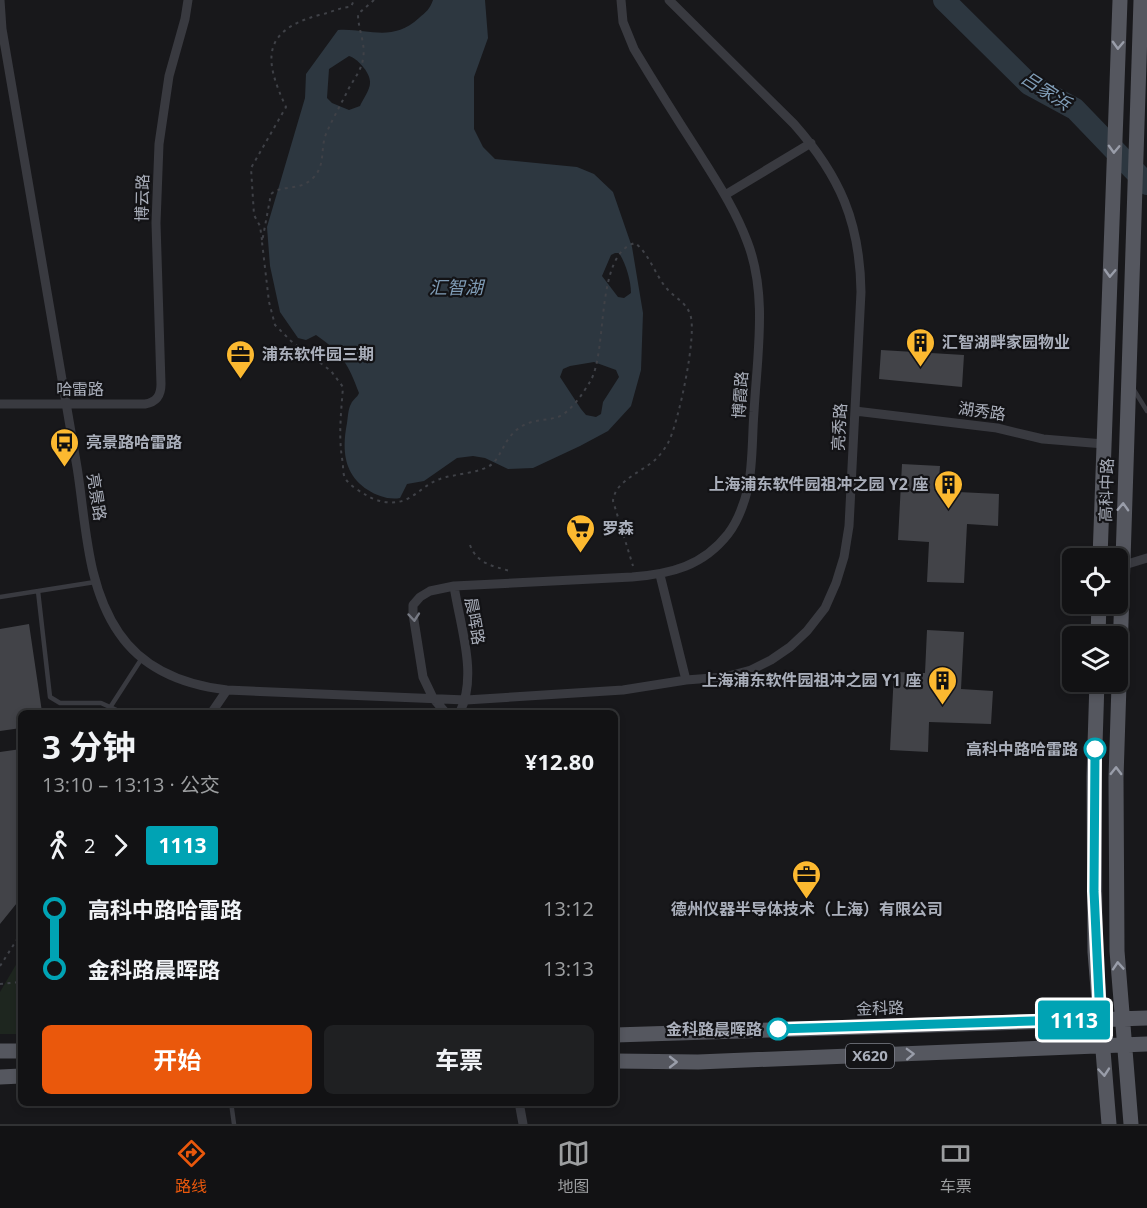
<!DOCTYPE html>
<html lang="zh">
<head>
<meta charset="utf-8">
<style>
  :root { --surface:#121214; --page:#1f2022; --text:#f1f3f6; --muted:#9c9ea0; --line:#313234; --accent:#ea580c }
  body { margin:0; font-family:"Open Sans","Noto Sans SC",sans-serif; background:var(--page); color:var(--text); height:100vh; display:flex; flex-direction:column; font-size:22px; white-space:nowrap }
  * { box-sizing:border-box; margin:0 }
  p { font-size:20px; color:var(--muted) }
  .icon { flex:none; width:33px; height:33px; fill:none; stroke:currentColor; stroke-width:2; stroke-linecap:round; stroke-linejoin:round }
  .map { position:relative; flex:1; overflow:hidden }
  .side { position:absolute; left:18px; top:710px; width:600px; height:396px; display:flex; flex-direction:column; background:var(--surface); border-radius:9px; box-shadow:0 3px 9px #0003,0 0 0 2px var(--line) }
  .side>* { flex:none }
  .badge { padding:0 12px; border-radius:4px; font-size:21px; line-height:39px }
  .controls { position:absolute; left:1062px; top:548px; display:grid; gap:12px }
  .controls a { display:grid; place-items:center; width:66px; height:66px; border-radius:9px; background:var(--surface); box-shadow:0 3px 9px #0003,0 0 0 2px var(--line); font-size:30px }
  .map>.badge { position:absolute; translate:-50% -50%; box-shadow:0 0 0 3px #fff }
  .legs { display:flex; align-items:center; gap:9px; height:66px; padding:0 24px; font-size:20px }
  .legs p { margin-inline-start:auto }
  .overview { display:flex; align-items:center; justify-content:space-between; height:102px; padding:0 24px }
  h1 { font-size:33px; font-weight:700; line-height:45px }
  .button { display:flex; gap:12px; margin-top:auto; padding:12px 24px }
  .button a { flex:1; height:69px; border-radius:9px; background:var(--accent); color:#fff; font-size:24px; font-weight:700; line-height:69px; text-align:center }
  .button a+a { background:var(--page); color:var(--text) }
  ul { padding:0 24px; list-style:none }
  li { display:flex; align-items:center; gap:21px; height:60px; font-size:22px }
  li i { display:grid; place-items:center; width:9px; height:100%; margin:0 8px; background:currentColor }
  li i::after { content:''; width:15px; height:15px; margin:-8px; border:4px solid; border-radius:50%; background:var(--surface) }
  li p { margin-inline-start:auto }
  li:first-child i { background:linear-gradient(#0000 50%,currentColor 0) }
  li:last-child i { background:linear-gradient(currentColor 50%,#0000 0) }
  .menu { display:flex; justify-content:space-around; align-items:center; height:84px; border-top:2px solid var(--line); background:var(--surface); font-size:16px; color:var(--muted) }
  .menu a { display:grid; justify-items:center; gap:3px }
  .menu .on { color:var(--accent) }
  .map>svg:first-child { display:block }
  .green { fill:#1e261f }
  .water { fill:#2d3740; fill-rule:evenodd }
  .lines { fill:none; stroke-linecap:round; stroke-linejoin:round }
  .river { stroke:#2d3740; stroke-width:22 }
  .building { fill:#424348 }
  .path { stroke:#3f4147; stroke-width:2; stroke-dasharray:3 4.5; stroke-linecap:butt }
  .lane { stroke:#393a40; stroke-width:4.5 }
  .street { stroke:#393a40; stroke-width:9 }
  .primary { stroke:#55575f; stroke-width:15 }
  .oneway { stroke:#999da9 }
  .oneway2 { stroke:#777a84 }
  .line-1-casing { stroke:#fff; stroke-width:14 }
  .line-1 { stroke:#00a3b4; stroke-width:9 }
  .stop-1-dot { fill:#fff; stroke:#00a3b4; stroke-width:3 }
  .labels { text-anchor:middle; stroke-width:4.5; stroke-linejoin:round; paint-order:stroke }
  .shield { fill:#131316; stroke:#7d808a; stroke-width:1.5 }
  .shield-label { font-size:15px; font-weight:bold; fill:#aaafbb }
  .street-label { font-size:16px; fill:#aaafbb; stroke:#131316 }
  .poi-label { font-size:16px; font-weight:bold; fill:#aaafbb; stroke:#131316; text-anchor:start }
  .stop-label { font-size:16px; font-weight:bold; fill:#aaafbb; stroke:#131316; text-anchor:end }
  .water-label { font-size:18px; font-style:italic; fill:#809db7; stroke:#131316 }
</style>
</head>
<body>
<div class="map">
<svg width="1147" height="1124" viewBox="0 0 1147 1124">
  <rect width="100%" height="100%" fill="#18181b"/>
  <path class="green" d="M17 963H21V1034H0V992Z"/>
  <path class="water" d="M433 0H485L488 38 474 77V129L483 147 495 159 577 167 594 174 613 192 632 247 643 313 641 370 631 406 608 431 580 446 533 468 508 469 485 458 473 456 457 458 424 481 407 484 400 498C389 500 377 496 368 490 343 474 342 449 347 423 348 417 348 409 351 404 353 399 357 398 359 393 349 365 341 352 316 335L306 340 298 338 280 312 270 266 267 227 305 98 306 74 338 30C368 28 392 43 419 18 426 12 430 9 433 0ZM349 56C357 58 371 73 370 83 370 90 363 99 360 106L349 110 332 103 327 98 329 69ZM615 253H619C626 264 631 281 631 293L624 298 618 297 602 276 611 255ZM594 362 616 370 619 377 603 402 601 414 596 417 586 415 581 409 560 377 563 369 570 366Z"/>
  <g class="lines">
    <path class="river" d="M944 0 1029 84 1075 109 1147 184"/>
  </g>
  <path class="building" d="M881 350 964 355 962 387 879 379Z
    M902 464 940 466 938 491 999 494 998 526 967 524 964 583 927 582 929 542 898 540Z
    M29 624 42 712H21V728L0 731V629Z
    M927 630 964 632 961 689 993 691 991 724 929 722 928 752 890 750 894 672 925 673Z
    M21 749V898L0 924V752Z"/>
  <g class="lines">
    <path class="path" d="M374 0 358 14C358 30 366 43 363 59 361 72 352 81 347 92 340 106 332 120 326 134 320 149 326 165 313 178 299 192 282 184 271 194L262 242 269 302 275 325 291 341 331 371 343 387C341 414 338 438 343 464 343 468 343 474 345 478 349 485 359 491 366 495 377 502 392 505 405 500 417 495 427 483 440 479 453 474 482 473 492 464 503 454 503 440 519 428 531 419 545 421 558 417 571 412 584 392 591 380 608 348 595 254 635 243 650 254 656 278 669 291 677 299 686 303 690 314 698 333 678 425 668 443 665 448 661 454 657 458 643 472 615 480 613 501L633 566
      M262 240 260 226 254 215 251 168 286 107C264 60 261 31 319 15 331 13 339 7 351 7L354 0
      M470 545C477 564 493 566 510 571
      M0 966 18 938
      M0 984 21 982"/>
    <path class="lane" d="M1134 390 1147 411
      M38 591 50 697 60 703H101L121 712
      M0 597 95 582
      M111 706 142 658
      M231 1102 234 1124"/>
    <path class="street" d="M0 0 2 29C27 175 52 321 77 467 86 522 86 585 119 633 144 670 185 685 227 690L466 700 623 690 686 680 725 677 751 670 771 660 790 647 807 631 825 608 836 583 844 557 849 526 861 292C860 222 840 176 794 124L669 0
      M725 195 811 143
      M0 404H145C157 402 161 395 161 384L156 223 159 144 169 76 185 19 188 0
      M855 411 997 428 1043 439 1104 444
      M1121 566 1147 558
      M660 575 686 680
      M454 586C460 626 478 675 460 712
      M212 712 227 690
      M445 712 433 698 423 677 413 614V605L420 597 430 591 454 586 632 577C671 574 703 566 728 534 738 521 744 504 748 488 753 464 752 437 754 412 757 356 768 294 747 241 735 209 717 182 699 153 677 119 655 84 634 49L623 22 621 0
      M519 1102 523 1124"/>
    <path class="primary" d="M1100 558 1120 0
      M1098 636 1099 603
      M1097 681 1094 777 1095 952 1109 1124
      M615 1035 1147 1018
      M0 1051H21
      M615 1061 698 1062 1147 1044
      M0 1077 21 1076
      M1131 1124 1117 951 1116 778 1141 0"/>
  </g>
  <defs><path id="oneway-chevron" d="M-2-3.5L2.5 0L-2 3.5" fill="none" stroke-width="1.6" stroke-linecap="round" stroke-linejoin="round" transform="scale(1.5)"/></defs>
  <g class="oneway">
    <use href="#oneway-chevron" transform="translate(1118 45) rotate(92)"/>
    <use href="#oneway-chevron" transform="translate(1114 149) rotate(92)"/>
    <use href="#oneway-chevron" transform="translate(1110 273) rotate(92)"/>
    <use href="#oneway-chevron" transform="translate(1123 507) rotate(-88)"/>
    <use href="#oneway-chevron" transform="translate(1116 771) rotate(-89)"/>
    <use href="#oneway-chevron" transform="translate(1118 966) rotate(-94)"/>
    <use href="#oneway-chevron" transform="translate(910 1054) rotate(-2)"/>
    <use href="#oneway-chevron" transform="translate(673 1062)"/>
    <use href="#oneway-chevron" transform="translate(1104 1072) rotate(85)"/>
  </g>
  <use class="oneway2" href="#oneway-chevron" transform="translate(414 617) rotate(85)"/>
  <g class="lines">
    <defs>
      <path id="line-1" d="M778 1029 1100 1019 1094 891 1095 749"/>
    </defs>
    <use href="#line-1" class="line-1-casing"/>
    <use href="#line-1" class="line-1"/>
  </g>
  <defs>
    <symbol id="building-pin" viewBox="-11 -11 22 30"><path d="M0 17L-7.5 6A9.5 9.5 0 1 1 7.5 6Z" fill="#fcb930" stroke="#131316"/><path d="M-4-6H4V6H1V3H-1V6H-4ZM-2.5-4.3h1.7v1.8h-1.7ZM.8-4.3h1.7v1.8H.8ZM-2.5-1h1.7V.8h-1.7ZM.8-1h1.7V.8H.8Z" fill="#111"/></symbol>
    <symbol id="office-pin" viewBox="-11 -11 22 30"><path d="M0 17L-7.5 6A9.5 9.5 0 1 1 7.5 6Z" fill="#fcb930" stroke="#131316"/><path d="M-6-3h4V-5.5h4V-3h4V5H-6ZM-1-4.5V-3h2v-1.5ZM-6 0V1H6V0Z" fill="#111"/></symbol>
    <symbol id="bus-pin" viewBox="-11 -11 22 30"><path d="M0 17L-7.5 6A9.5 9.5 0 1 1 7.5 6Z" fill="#fcb930" stroke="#131316"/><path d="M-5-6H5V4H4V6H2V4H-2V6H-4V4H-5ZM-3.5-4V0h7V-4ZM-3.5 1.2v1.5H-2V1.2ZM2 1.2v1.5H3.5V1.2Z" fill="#111"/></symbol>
    <symbol id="supermarket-pin" viewBox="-11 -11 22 30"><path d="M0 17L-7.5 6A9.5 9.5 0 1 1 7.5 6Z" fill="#fcb930" stroke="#131316"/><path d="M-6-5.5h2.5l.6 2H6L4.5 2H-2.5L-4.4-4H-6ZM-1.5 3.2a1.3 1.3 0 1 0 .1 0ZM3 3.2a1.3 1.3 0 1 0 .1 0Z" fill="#111"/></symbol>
  </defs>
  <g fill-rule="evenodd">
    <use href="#building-pin" x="904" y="326" width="33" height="45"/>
    <use href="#office-pin" x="224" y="338" width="33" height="45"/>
    <use href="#bus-pin" x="48" y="426" width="33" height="45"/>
    <use href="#building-pin" x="932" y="468" width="33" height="45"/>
    <use href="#supermarket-pin" x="564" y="512" width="33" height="45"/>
    <use href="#building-pin" x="926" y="664" width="33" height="45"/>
    <use href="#office-pin" x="790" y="858" width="33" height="45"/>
  </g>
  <g class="stop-1-dot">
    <circle cx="1095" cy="749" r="10"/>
    <circle cx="778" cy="1029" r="10"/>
  </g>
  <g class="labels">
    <rect class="shield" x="846" y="1044" width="48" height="24" rx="4.5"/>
    <g class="shield-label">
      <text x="870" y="1061">X620</text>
    </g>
    <g class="street-label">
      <text transform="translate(142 198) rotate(-89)" y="6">博云路</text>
      <text x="80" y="395">哈雷路</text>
      <text transform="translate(740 395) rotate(-86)" y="6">博霞路</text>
      <text transform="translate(982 411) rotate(8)" y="6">湖秀路</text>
      <text transform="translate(839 427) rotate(-87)" y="6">亮秀路</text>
      <text transform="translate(1106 490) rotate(-88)" y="6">高科中路</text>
      <text transform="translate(97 497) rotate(81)" y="6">亮景路</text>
      <text transform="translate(475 621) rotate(80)" y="6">晨晖路</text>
      <text transform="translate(880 1008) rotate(-2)" y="6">金科路</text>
    </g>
    <g class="poi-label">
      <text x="942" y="348">汇智湖畔家园物业</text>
      <text x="262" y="360">浦东软件园三期</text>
      <text x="86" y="448">亮景路哈雷路</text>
      <text x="928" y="490" text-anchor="end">上海浦东软件园祖冲之园 Y2 座</text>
      <text x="602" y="534">罗森</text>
      <text x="921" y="686" text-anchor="end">上海浦东软件园祖冲之园 Y1 座</text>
      <text x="807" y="915" text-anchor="middle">德州仪器半导体技术（上海）有限公司</text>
    </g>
    <g class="stop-label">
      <text x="1078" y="755">高科中路哈雷路</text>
      <text x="762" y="1035">金科路晨晖路</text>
    </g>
    <g class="water-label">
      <text transform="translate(1046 91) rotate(33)" y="6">吕家浜</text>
      <text x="456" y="294">汇智湖</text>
    </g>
  </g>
</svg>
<div class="controls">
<a><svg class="icon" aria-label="locate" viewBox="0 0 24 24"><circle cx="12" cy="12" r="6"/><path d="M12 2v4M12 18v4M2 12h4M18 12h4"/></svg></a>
<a><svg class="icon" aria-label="layers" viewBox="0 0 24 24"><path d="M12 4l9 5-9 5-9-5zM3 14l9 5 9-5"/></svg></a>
</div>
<b class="badge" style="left:1074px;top:1020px;background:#00a3b4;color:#fff">1113</b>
<section class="side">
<div class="overview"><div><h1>3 分钟</h1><p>13:10 – 13:13 · 公交</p></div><b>¥12.80</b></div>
<div class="legs"><svg class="icon" aria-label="walk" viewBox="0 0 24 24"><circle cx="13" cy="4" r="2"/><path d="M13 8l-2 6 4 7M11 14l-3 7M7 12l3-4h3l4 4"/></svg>2<svg class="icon" aria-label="forward" viewBox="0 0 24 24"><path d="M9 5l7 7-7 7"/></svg><b class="badge" style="background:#00a3b4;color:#fff">1113</b></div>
<ul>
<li><i style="color:#00a3b4"></i><b>高科中路哈雷路</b><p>13:12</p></li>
<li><i style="color:#00a3b4"></i><b>金科路晨晖路</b><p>13:13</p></li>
</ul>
<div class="button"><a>开始</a><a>车票</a></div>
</section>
</div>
<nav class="menu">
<a class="on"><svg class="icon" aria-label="directions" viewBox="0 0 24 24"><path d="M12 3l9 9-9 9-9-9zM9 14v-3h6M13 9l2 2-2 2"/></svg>路线</a>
<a><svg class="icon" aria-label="map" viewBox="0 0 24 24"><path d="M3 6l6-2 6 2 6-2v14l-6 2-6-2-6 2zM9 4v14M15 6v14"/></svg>地图</a>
<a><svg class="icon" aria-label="tickets" viewBox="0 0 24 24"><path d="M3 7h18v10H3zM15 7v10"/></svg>车票</a>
</nav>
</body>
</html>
